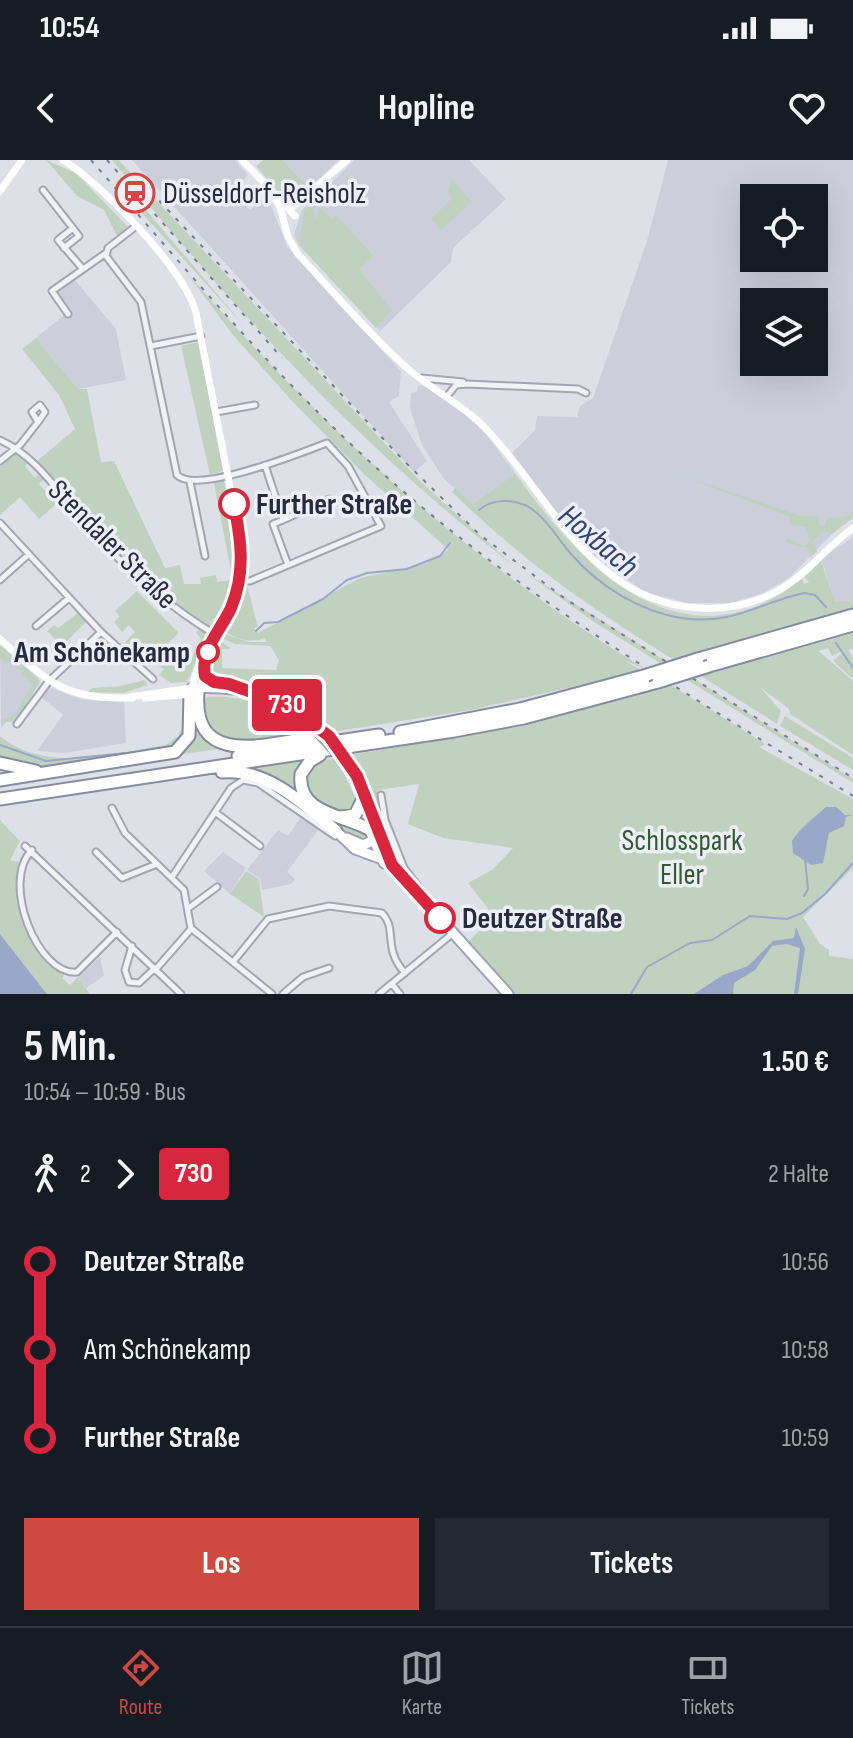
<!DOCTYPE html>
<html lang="de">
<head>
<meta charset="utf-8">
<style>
  :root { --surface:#171b24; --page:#242831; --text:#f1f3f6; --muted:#9ea1a6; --line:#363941; --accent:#ce4942 }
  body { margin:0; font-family:"Sofia Sans Condensed",sans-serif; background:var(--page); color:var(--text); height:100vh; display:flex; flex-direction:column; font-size:30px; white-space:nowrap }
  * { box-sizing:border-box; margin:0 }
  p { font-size:26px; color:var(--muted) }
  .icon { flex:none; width:44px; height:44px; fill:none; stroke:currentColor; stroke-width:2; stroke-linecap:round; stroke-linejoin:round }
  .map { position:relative; height:834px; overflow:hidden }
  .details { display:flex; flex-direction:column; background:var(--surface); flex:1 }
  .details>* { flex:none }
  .badge { padding:0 16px; border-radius:6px; font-size:28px; line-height:52px }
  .tools { position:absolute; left:740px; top:24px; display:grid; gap:16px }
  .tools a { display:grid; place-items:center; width:88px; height:88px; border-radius:0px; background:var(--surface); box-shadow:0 8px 32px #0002; font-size:40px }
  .map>.badge { position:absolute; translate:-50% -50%; box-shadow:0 0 0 4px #fff }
  .legs { display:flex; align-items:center; gap:12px; height:88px; padding:0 24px; font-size:26px }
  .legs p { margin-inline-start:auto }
  .overview { display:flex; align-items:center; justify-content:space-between; height:136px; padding:0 24px }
  h1 { font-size:44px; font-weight:700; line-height:60px }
  .primary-button { display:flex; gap:16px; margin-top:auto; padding:16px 24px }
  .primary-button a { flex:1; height:92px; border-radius:0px; background:var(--accent); color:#fff; font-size:32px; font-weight:700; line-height:92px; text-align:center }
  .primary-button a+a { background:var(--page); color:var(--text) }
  ul { padding:0 24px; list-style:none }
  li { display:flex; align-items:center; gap:28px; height:88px; font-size:30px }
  li i { display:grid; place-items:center; width:12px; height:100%; margin:0 10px; background:currentColor }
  li i::after { content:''; width:20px; height:20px; margin:-10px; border:6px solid; border-radius:50%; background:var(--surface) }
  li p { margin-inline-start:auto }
  li:first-child i { background:linear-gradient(#0000 50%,currentColor 0) }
  li:last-child i { background:linear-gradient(currentColor 50%,#0000 0) }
  .status { display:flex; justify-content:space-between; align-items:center; height:56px; padding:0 40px; background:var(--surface); direction:ltr }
  .status svg { height:22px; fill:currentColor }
  header { display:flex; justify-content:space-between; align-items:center; height:104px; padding:0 24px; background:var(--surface); font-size:36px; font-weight:700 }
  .menu { display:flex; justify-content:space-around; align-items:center; height:112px; border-top:2px solid var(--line); background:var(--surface); font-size:22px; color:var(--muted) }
  .menu a { display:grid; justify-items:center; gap:4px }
  .menu .active { color:var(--accent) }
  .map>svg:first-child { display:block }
  .built { fill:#cccfda; fill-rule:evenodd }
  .green { fill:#c0d2bf }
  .water { fill:#99a7c8 }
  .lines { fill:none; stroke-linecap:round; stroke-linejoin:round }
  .stream { stroke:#99a7c8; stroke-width:2 }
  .street-casing { stroke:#a3a6b2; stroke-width:9 }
  .primary-casing { stroke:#9ea2b4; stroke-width:13 }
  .highway-casing { stroke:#868b9f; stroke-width:15 }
  .street { stroke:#f1f2f6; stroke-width:5 }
  .secondary { stroke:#fff; stroke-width:7 }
  .primary { stroke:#fff; stroke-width:9 }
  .highway { stroke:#fff; stroke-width:11 }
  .rail { stroke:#787c92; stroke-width:2; stroke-dasharray:4 8; stroke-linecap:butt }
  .primary-bridge-casing { stroke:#9ea2b4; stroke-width:13; stroke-linecap:butt }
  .highway-bridge-casing { stroke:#868b9f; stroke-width:15; stroke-linecap:butt }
  .primary-bridge { stroke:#fff; stroke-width:9 }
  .highway-bridge { stroke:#fff; stroke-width:11 }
  .line-1-casing { stroke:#fff; stroke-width:18 }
  .line-1 { stroke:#d7263d; stroke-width:12 }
  .stop-1-dot { fill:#fff; stroke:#d7263d; stroke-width:4 }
  .labels { text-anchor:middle; stroke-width:7; stroke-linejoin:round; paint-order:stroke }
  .poi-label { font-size:30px; fill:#272b3f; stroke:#eeeff6; text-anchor:start }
  .stop-label { font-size:30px; font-weight:bold; fill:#272b3f; stroke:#eeeff6; text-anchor:start }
  .street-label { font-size:30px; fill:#272b3f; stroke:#eeeff6 }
  .park-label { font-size:30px; fill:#355b35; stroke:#eeeff6 }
  .water-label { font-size:32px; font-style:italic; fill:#314273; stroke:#eeeff6 }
</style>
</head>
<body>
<div class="status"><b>10:54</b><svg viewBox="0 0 49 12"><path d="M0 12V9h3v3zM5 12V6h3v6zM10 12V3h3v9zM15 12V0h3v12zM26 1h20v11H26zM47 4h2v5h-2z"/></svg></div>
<header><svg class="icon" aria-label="back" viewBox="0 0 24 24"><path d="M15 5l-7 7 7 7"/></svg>Hopline<svg class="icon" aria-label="heart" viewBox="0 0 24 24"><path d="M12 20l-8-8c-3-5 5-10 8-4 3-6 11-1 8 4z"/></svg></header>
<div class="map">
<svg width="853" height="834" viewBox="0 0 853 834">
  <rect width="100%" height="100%" fill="#dee0e8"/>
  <path class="built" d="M132 0H235L248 15 232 31 250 50 267 35 288 88 401 211 399 236 389 242 427 301 414 312Z
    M283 0H338L310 29Z
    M355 0H469L506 39 453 88 451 102 380 171 298 84 294 74 302 50Z
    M668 0H853V358L838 368 789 418 761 434 730 443H687L645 432 594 396 569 369 512 293 535 270 537 256 577 257 580 246 593 238 647 81ZM754 38H814V98H754ZM754 142H814V202H754Z
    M74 119 116 169 126 220 78 229 36 178 64 155 51 138Z
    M418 226H424L464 252 485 273 515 313 473 344 444 319 422 285 410 248 411 233 417 232Z
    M853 377V440L835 443 821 398Z
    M0 485 38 518 39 524 12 563 7 560 1 569Z
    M46 526 83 540 124 541 126 583 64 593 37 591 63 555 40 536Z
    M301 657 319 669 287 712 295 719 291 724 262 730 260 719 247 710 278 670 288 676Z
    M223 692 246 708 230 734 204 711Z
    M100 797 104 816 86 828 78 817Z"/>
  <path class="green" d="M46 0 76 13 128 67 117 76 104 50 77 36Z
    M112 0H118L126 8 422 323 513 405C362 288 232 148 112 0Z
    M263 0H283L310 29 296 41H286L256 6Z
    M451 18 472 42 441 70 431 59 452 38 448 32Z
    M135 37 246 168 131 41Z
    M312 44 315 60 320 47 331 59 336 55 373 95 359 109 392 150 376 168 299 85 304 50Z
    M186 112C328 274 462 396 647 510L624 500 642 511 471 550 332 572C308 550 280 533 248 523 236 519 222 520 210 515L211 497 218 480 232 489H222V508L276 510 279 500 270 486 235 484 219 477 222 473 248 482H267L264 478C251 484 234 479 223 470L242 427 247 425 258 467 254 468 258 473 360 418 425 404 449 390 365 315 292 241 233 175Z
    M36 178 78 229H87L101 302 114 301 165 408 180 405 184 424H201L200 418 216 415 217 422 236 419 228 446 215 468C159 455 74 347 36 302L75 269 59 235 22 189Z
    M199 182 223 311 210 315 181 186Z
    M15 292 29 302 25 306 35 318 40 314 44 320 39 324 48 334 53 331 61 340 39 359 20 337 0 355V304Z
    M515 313C583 409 683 513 802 419L804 424 809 422 805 417 821 401 835 442 853 440V450L674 500C589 447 524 402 452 332L455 328 473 344Z
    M677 314 798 355 819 357V365L824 367 827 358 844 357 853 352V358L832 374 824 371 813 381 817 391 810 398 808 388 785 383 787 378 805 386 810 381 806 367 791 364 790 357Z
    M224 321 236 380 238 415 232 416 214 323Z
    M523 411 853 619V623L594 462Z
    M137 431 179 473 164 487 187 505 202 479 196 473 199 469 208 475 187 522 171 523 159 515 164 509 123 484 135 472 129 465 122 472 114 462 120 456 115 451Z
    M79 452 87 461 64 484 66 487 60 499 52 491 59 483 47 471 54 465 58 468Z
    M853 473V488L848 490 853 498V519L833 501 845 490 832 496 828 488 819 491 853 521V595L790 554 789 549 760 527 781 551 777 564 701 516Z
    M0 485 40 521 18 559 3 563 1 559 14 556 32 525 16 506 0 499Z
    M144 520 148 525 123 533 87 532 92 528 121 526Z
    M671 525 765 584 759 587 853 639V708L803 757 820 784 829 790V796L853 799V834H514L468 782 494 756 468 723 492 710 513 688 443 678 408 664 419 624 378 630 377 640 407 718C379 681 373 635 350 595L524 566Z
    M207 537C247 535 284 548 315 574L234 584 206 569 203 542Z
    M187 556 185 576 173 588 57 607 38 608 0 600V576C46 614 114 593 166 585L178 576Z
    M196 556 224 588 177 595Z
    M785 556 853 598V610L780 566Z
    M336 597 357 641 346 655 315 643 302 622 312 605Z
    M310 599 304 605V638L362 668 367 683 353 679 247 609Z
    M0 660 20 681 10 700 20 702C10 743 32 789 66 813L62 818 70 825 78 817 90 834H47L0 774Z
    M246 711 259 719 264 757 230 734Z"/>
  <path class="water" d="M836 647 845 655H853L846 657 844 666 829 673 823 703 811 705 793 693 792 681C801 667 814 658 826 647Z
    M796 767 805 789 798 834H794L800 788 786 784 772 786 755 810 734 823 733 834H694L723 815 748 806 773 781 794 778Z
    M0 774 47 834H0Z"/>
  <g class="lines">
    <path class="stream" d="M479 350C492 339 510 339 525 345 544 354 558 379 571 394 599 426 639 451 681 458 732 466 758 443 804 433L815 435 826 447
      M256 471 264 463 278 462 323 439 347 420 367 413 407 409 440 396 450 383
      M836 483 853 508
      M0 585 46 601 126 593
      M804 736 808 729 805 699
      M631 834 647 807 690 783 712 780 750 756 787 759 802 753 825 734 853 703"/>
    <defs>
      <path id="street" d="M43 30 79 76 64 88
        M135 67 108 88 106 96 141 142 177 315C197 335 300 293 327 283L348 306 381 366 250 421H239
        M73 68 58 80 82 108
        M68 154 52 131 106 93
        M151 186 201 176
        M422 218 463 222
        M448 235 456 225 467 224 578 229 586 233
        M216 252 255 245
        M0 280C40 298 62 339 92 371 128 411 169 447 216 475
        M0 301 20 285 38 262 32 252 40 245 45 252 38 262
        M265 305 283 360 273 364 288 405
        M190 322 205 396
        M283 360 329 339
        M0 363 101 472 153 519
        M0 420 28 395
        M36 466 69 438
        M17 564 49 521 101 472
        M381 635 385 660 404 708 436 750
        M112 648 125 673 184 730 191 769 156 809
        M215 652 260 686
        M25 686 181 834
        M32 690C0 722 38 816 77 812L117 772
        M96 692 122 718 157 704
        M172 717 231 628 243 620 258 623 335 676
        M190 747 217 727
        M192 769 272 834
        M132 786 125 810 129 822 139 823 155 808
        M233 802 268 759 329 746 382 753C398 770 382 788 405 813
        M392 824 400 834
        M283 834 303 817 329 808
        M379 834 452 774"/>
      <path id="primary" d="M190 534 192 528C240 525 284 536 321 568
        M347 598 392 705 508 834
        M369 669 384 703
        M336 671 355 689 382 699
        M347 678 363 685 377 679"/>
      <path id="highway" d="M698 499 853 455
        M709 506 853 465
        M198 533C192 615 280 579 329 575
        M400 572 520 549 647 515
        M320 595 310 601 301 614C296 659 356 654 378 676
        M238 596 379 575
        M0 603 36 611
        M222 612C267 608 304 644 336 671
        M0 620 175 592 189 576 190 534
        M0 639 454 571 524 558 658 522
        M341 657 355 655 362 641"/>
    </defs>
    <use href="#street" class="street-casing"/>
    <use href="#primary" class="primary-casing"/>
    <use href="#highway" class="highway-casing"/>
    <use href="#street" class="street"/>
    <path class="secondary" d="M63 0C101 23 186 111 196 153L241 383C247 441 203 476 192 528L130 537
      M242 0 270 29
      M268 28 280 47 288 77 298 94C333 132 368 173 407 208 433 231 464 245 488 271 552 339 591 441 698 448 726 450 754 444 779 430 807 414 827 387 853 368
      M0 31 22 0
      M281 41 295 56
      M290 49 347 0
      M0 479C51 524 62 539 133 538
      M204 509 210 521 238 527
      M199 531 209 489
      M145 538 192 534"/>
    <use href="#primary" class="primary"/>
    <use href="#highway" class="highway"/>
    <path class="rail" d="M91 0C189 113 284 228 397 326 537 447 697 540 853 636
      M107 0 282 198
      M151 32 404 301 480 375 567 440 853 618"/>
    <defs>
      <path id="primary-bridge" d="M316 569 343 599"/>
      <path id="highway-bridge" d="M647 515 698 499
        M658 522 709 506"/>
    </defs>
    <use href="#primary-bridge" class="primary-bridge-casing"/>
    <use href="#highway-bridge" class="highway-bridge-casing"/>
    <use href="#primary-bridge" class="primary-bridge"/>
    <use href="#highway-bridge" class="highway-bridge"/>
  </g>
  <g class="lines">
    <defs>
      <path id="line-1" d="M234 344C241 380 246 412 231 448 221 470 200 490 205 516L214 522 229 524 285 544 329 576 357 616 392 705 440 758"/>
    </defs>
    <use href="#line-1" class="line-1-casing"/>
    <use href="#line-1" class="line-1"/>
  </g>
  <defs>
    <symbol id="station-ring" viewBox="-11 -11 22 22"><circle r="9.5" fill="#eeeff6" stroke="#ce4942" stroke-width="1.5"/><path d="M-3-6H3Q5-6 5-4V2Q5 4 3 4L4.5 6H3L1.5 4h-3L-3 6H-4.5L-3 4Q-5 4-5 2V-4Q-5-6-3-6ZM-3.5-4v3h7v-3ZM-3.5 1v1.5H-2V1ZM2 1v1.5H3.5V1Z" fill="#ce4942"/></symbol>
  </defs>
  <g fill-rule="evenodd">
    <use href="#station-ring" x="113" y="11" width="44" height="44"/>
  </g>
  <g class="stop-1-dot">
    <circle cx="234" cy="344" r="14"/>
    <circle cx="208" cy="492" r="10"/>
    <circle cx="440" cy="758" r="14"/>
  </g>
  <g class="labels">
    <g class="poi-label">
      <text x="163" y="43">Düsseldorf-Reisholz</text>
    </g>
    <g class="stop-label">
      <text x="256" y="354">Further Straße</text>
      <text x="190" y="502" text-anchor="end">Am Schönekamp</text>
      <text x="462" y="768">Deutzer Straße</text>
    </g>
    <g class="street-label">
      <text transform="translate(113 384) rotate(45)" y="10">Stendaler Straße</text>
    </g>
    <g class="park-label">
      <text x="682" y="690">Schlosspark<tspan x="682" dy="34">Eller</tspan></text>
    </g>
    <g class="water-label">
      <text transform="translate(599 380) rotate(40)" y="11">Hoxbach</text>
    </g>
  </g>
</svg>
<div class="tools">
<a><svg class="icon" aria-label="locate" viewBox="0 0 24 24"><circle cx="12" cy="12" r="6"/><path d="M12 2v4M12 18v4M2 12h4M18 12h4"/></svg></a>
<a><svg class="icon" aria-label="layers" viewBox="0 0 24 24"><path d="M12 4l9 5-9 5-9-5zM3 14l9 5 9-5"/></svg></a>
</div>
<b class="badge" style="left:287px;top:545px;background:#d7263d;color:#fff">730</b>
</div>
<section class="details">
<div class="overview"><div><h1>5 Min.</h1><p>10:54 – 10:59 · Bus</p></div><b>1.50 €</b></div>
<div class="legs"><svg class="icon" aria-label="walk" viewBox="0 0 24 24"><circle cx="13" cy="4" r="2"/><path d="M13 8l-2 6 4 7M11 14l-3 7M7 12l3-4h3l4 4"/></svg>2<svg class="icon" aria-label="forward" viewBox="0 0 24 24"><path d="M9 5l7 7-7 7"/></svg><b class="badge" style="background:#d7263d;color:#fff">730</b><p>2 Halte</p></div>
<ul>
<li><i style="color:#d7263d"></i><b>Deutzer Straße</b><p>10:56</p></li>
<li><i style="color:#d7263d"></i><span>Am Schönekamp</span><p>10:58</p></li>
<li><i style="color:#d7263d"></i><b>Further Straße</b><p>10:59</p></li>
</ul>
<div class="primary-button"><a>Los</a><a>Tickets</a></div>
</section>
<nav class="menu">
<a class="active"><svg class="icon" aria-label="directions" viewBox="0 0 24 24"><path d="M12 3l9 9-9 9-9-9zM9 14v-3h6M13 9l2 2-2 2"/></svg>Route</a>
<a><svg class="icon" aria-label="map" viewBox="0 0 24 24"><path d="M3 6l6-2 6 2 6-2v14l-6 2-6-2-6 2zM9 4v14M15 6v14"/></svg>Karte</a>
<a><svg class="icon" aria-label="tickets" viewBox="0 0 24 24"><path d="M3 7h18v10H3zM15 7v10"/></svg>Tickets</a>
</nav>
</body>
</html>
